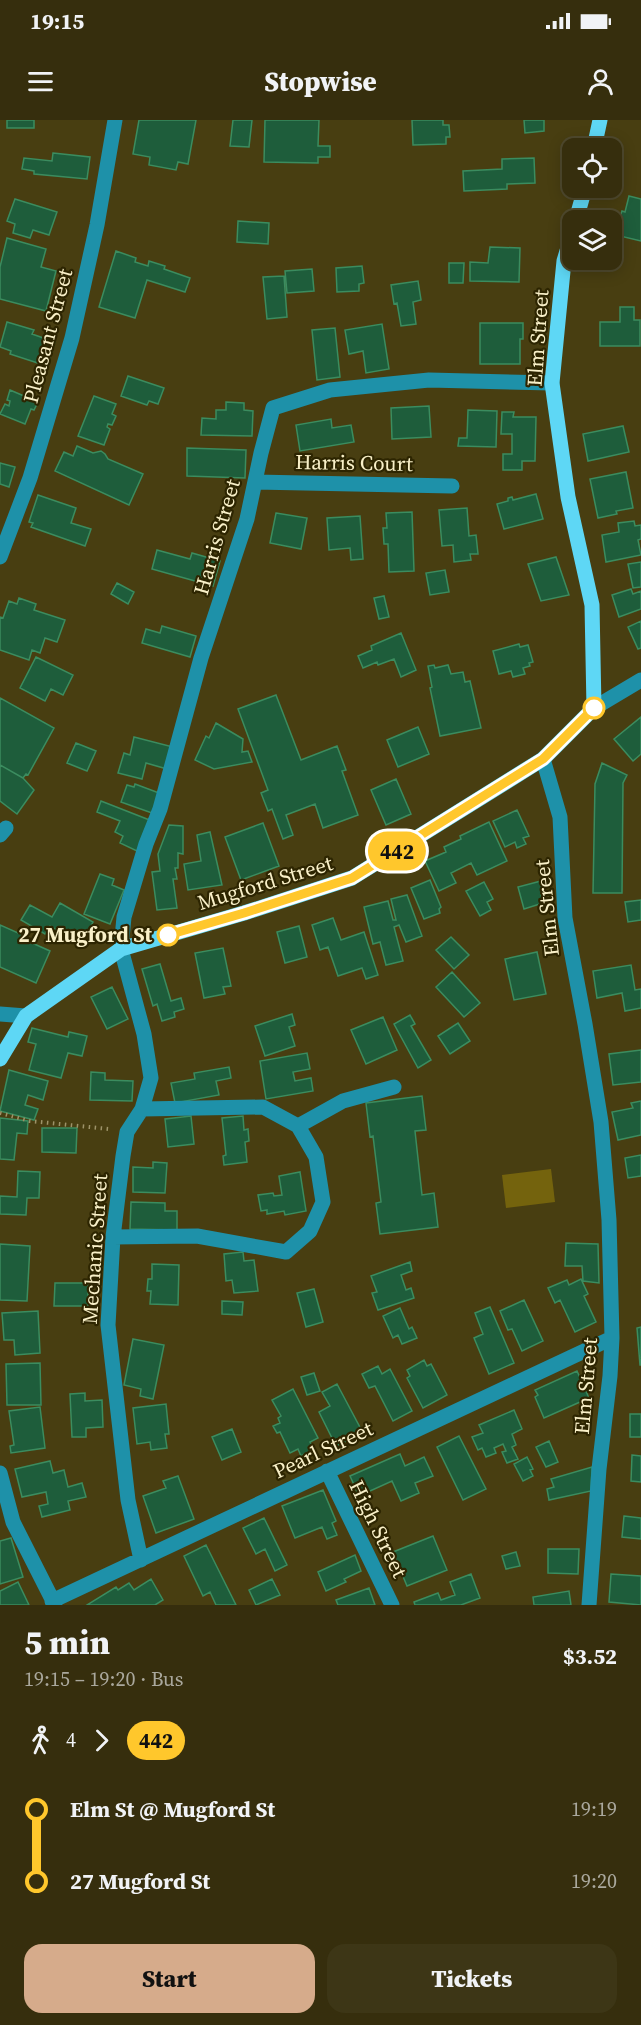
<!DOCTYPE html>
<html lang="en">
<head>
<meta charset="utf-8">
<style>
  :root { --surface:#362e0d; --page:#3d3616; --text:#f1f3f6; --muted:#aaa89d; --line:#504a2e; --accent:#d6ab8b }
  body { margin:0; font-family:"Source Serif 4",serif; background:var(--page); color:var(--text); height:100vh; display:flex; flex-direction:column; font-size:22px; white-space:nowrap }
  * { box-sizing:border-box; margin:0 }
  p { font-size:20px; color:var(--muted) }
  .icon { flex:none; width:33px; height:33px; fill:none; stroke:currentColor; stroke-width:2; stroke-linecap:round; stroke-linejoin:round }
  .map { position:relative; height:1485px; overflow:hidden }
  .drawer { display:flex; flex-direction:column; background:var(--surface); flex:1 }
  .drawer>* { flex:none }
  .badge { padding:0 12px; border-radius:20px; font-size:21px; line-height:39px }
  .tools { position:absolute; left:562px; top:18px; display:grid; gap:12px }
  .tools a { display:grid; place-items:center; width:60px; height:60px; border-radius:12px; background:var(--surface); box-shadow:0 3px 15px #0003,0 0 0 2px var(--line); font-size:30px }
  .map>.badge { position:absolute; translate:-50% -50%; box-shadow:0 0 0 3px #fff }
  .legs { display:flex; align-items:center; gap:9px; height:66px; padding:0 24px; font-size:20px }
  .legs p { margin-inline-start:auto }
  .overview { display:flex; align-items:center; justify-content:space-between; height:102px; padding:0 24px }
  h1 { font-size:33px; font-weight:800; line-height:45px }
  .action { display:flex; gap:12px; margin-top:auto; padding:12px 24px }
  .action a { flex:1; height:69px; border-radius:18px; background:var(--accent); color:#111; font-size:24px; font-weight:800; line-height:69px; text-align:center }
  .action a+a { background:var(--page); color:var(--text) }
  ul { padding:0 24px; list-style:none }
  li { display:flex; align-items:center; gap:21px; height:72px; font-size:22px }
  li i { display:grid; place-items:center; width:9px; height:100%; margin:0 8px; background:currentColor }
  li i::after { content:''; width:15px; height:15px; margin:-8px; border:4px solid; border-radius:50%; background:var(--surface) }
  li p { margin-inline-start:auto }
  li:first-child i { background:linear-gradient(#0000 50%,currentColor 0) }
  li:last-child i { background:linear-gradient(currentColor 50%,#0000 0) }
  .status { display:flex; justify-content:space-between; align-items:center; height:42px; padding:0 30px; background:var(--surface); direction:ltr }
  .status svg { height:16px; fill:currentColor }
  header { display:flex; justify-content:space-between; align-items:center; height:78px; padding:0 24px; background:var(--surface); font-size:27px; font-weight:800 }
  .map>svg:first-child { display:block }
  .green { fill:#74630d }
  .building { fill:#1e5d3b; stroke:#3b8c5f; stroke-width:1.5 }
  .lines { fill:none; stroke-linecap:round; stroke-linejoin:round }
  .path { stroke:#9d9369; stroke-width:4; stroke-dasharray:1.5 4.5; stroke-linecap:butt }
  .minor { stroke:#1e91a9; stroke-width:15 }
  .major { stroke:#5ed7f5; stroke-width:15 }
  .line-1-casing { stroke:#fff; stroke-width:14 }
  .line-1 { stroke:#ffc72c; stroke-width:9 }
  .stop-1-dot { fill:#fff; stroke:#ffc72c; stroke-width:3 }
  .labels { text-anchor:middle; stroke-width:4.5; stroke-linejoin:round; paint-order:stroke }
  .street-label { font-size:21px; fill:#f9f0c8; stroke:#2d2501 }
  .stop-label { font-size:21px; font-weight:bold; fill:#f9f0c8; stroke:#2d2501; text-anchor:end }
</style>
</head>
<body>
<div class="status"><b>19:15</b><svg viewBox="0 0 49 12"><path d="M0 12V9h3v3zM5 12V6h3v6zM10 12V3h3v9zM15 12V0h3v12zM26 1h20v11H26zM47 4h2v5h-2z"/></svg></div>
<header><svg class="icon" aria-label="menu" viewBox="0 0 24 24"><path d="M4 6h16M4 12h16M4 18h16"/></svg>Stopwise<svg class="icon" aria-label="person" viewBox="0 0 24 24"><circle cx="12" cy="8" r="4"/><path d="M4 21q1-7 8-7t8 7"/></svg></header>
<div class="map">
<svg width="641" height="1485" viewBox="0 0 641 1485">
  <rect width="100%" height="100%" fill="#483e11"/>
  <path class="green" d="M551 1049 555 1082 506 1088 502 1055Z"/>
  <path class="building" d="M7 0H34V8H7Z
    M139 0H196L188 44 178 42 176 50 149 45 150 37 133 34Z
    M233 0H252L249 27 230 26Z
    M265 0H319L318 26H330V37H318V43L264 42Z
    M412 0H443V5H449L450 17H446V24L413 25Z
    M524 0H544V11L525 13Z
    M53 33 90 37 87 59 34 54V51L22 49 24 38 52 41Z
    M534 38 535 63 507 64V69L464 71 463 51 502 49V39Z
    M629 76 641 79V121L620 116 623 102 619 100 622 91 625 92Z
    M15 79 57 92 49 115 33 110 30 118 13 113 15 104 7 101Z
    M238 101 269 103 268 124 237 122Z
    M7 118 46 129 41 147 56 151 46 191 0 179V147Z
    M490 127 520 128 519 162 470 161V142L488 143Z
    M116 131 136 138 135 142 148 146 149 141 165 146 164 149 190 158 185 172 147 160 135 198 99 187Z
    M449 143H464L463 163H449Z
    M362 146 364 163 359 164V171L337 172 336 148Z
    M312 149 314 171 287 173 285 151Z
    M284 156 287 197 267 199 263 157Z
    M418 161 421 180 413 182 416 204 401 206 397 183 394 184 391 165Z
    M620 187H634V200H640V226H600V202H620Z
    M7 202 34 210 32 214 55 222 47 246 10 234 11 231 0 227Z
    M480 203H523V219H520V244H480Z
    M382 204 389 249 366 253 363 231 349 234 345 210Z
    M335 208 340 257 317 260 312 210Z
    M128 256 164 268 158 284 149 281 147 285 121 276Z
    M10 270 38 282 34 290 31 289 25 304 0 294 5 284 9 286 10 281 7 280Z
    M94 276 116 284 112 294 116 296 112 305 108 304 107 307 110 309 104 325 78 316Z
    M226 282 244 283V290L253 291 252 316 201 315 202 298 216 299V290H226Z
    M429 286 431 317 392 319 391 288Z
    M468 290 497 291 496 327 458 326 459 318H467Z
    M502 292H514L513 297H536L535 341H522V350H503V334H512V314H501Z
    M331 299 332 308 351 305 354 322 300 331 296 305Z
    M623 306 629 332 588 341 583 314Z
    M77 326 93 333 101 331 105 334 108 339 143 354 129 385 55 351 64 332 73 336Z
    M187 328 246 330 245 358 187 356Z
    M0 343 15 347 9 367 0 364Z
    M626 352 633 388 616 391 617 394 598 398 590 359Z
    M536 374 543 399 504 409 497 384 508 381V378L512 377 513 380Z
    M38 375 76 388 71 403 91 409 85 426 31 407 33 403 29 402Z
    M467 388 469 416 476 415 478 434H470L471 440 454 442 453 425 442 426 439 390Z
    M412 392 414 451 389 452 388 424H384L383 408H387L386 393Z
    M276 393 307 398 301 429 270 423Z
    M360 396 363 439 351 440 350 428 329 430 327 398Z
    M634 401 635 406 641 405V419L638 420 641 435 606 442 602 415 619 412 618 403Z
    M157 430 190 439 192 433 220 441 213 466 152 449Z
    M556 437 569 475 541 481 528 444Z
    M641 442V467L633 468 628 444Z
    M445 450 449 472 430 475 426 453Z
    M117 463 134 472 128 484 111 474Z
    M631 469 633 474 641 471V489L619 497 612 475Z
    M384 476 389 497 379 499 374 478Z
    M19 478 36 484 34 490 65 500 57 522 45 518 40 533 32 530 29 540 0 530V497L3 498 9 481 17 484Z
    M641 501V528L638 529 628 507Z
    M162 506 196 516 190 537 142 523 146 509 160 513Z
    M401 513 416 550 401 557 394 539 378 545 377 542 363 548 358 536 372 530 371 526Z
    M519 524 520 527 528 525 533 542 529 543 530 546 523 548 525 554 513 557 511 551 499 554 493 531Z
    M36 537 73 555 63 575 51 569 45 581 20 568Z
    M434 545 435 548 448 545 451 554 463 552 465 562 470 561 481 608 440 616 430 568 432 567 428 546Z
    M276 575 301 640 337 626 346 650 342 651 358 695 323 708 315 684 286 695 293 715 283 719 272 689 268 691 261 673 268 670 238 589Z
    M0 578 54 608 28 655 26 654 23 658 0 645Z
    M641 597V634L633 641 614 619Z
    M216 603 243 619 242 632 248 631 252 642 214 649 195 640 206 616 209 618Z
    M418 607 429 634 398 647 387 620Z
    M134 617 173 627 167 649 146 643 142 659 118 653 124 633 130 635Z
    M76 623 96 631 87 651 67 643Z
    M602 643 627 655 623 663 622 773H593L595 664Z
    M0 645 23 658 34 670 17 694 0 681Z
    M396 659 411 694 386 705 371 670Z
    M135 664 159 673 152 693 121 682 127 665 134 667Z
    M101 681 152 701 137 731 120 723 123 716 115 712 120 701 97 692Z
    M517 690 529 716 523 718 526 724 517 728 515 722 505 727 493 701Z
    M489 702 507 741 477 755 471 743 451 753 456 763 439 771 425 741 446 732 444 727 461 719 460 716Z
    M263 703 279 746 241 760 225 717Z
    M169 705 183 706V734L178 733V748H175L177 759H173L177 788 157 790 152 752 160 751 158 734Z
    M210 712 222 765 188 770 184 744 201 741 197 715Z
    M100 754 114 759 112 765 124 770 110 804 84 794Z
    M430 760 441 787 439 789 440 793 424 799 411 768Z
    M541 761 544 774H541L543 783 524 789 518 767Z
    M484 762 493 779 487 782 491 790 480 796 466 771Z
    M407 775 422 816 406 822 399 805 394 807 403 841 386 845 380 822 373 824 364 787 388 781 393 800H396L391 779Z
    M641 780V800L628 802 625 782Z
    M60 783 93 802 81 824 50 806 45 814 21 800 30 785 52 797Z
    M333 798 341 820 364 812 378 855 366 859 362 848 338 856 328 827 320 830 312 805Z
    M0 805 25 816 23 819 50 831 36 863 0 847Z
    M299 806 307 837 285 843 277 812Z
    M451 817 469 835 454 849 436 830Z
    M223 828 231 866 223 867 225 874 204 878 195 833Z
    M537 832 546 874 514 880 505 839Z
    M160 844 171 881 181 878 184 889 174 892 175 897 162 901 157 884 153 886 142 849Z
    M631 845 635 870 641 869V888L625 891 622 873 597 878 593 851Z
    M452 852 480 883 464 897 436 867Z
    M112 867 128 899 107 909 91 877Z
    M292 894 295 905 289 907 295 926 265 936 255 906Z
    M410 895 415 904 411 906 431 940 418 948 394 904Z
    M383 897 397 930 366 944 351 910Z
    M458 903 470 921 450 934 438 916Z
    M32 908 68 917 69 912 87 916 82 936 68 933 61 958 29 950 36 924 28 922Z
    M641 930V962L613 965 609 934Z
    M307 933 310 949 293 952 295 961 311 958 313 971 266 979 260 941Z
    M229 947 231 958 216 961 219 975 175 983 171 963 195 959 194 953Z
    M9 950 48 961 43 980 28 975 25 985 38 989 34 1000 0 991Z
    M91 952 105 953V960L133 961 132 981 90 980Z
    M422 976 426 1010 415 1011 422 1075 434 1073 438 1107 380 1114 376 1083 381 1082 373 1016 370 1017 366 983Z
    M641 981V1015L618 1020 612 992 633 988 631 983Z
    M191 996 194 1024 168 1027 165 999Z
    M243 996 244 1010 248 1009 249 1021 245 1022 247 1042 224 1045 223 1036 226 1035 222 998Z
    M0 998 28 1001 27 1014 17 1013 14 1040 0 1039Z
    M42 1008H77L76 1033 42 1032Z
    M641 1035V1056L628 1058 625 1038Z
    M153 1042 167 1043 165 1073 133 1072V1047L153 1048Z
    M18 1051 40 1052 39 1078H27L26 1095 0 1094V1076L17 1077Z
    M300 1052 306 1091 285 1095 284 1091 267 1094V1090L261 1091 258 1075 273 1073 274 1076 282 1075 279 1056Z
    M131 1082 165 1083V1091H177V1110L130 1109Z
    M566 1123 598 1124 599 1163 583 1161 582 1146H565Z
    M0 1124 30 1126 27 1181 0 1180Z
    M243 1132 244 1141 254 1140 258 1171 234 1173 232 1160 226 1161 224 1134Z
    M410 1142 412 1151 401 1155 406 1170 411 1168 414 1178 378 1190 372 1173 377 1172 371 1156Z
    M152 1144 179 1145 178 1185 150 1184 151 1171H147L148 1159H152Z
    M581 1159 588 1174 584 1176 596 1202 575 1212 560 1180 555 1183 548 1168 567 1160 569 1165Z
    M55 1163H88V1186H54Z
    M314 1169 323 1202 306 1207 297 1173Z
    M524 1180 543 1221 522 1231 512 1209 508 1210 500 1191Z
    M222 1181 243 1182 242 1195 222 1194Z
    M490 1187 514 1243 489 1254 474 1218 483 1214 475 1193Z
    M400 1188 409 1209 412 1207 417 1218 402 1224 398 1215 393 1218 383 1196Z
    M38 1191 40 1233 15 1235 14 1220H4L2 1193Z
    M641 1207V1245H640L637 1208Z
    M133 1219 164 1225 153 1279 140 1276 141 1269 124 1265Z
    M424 1240 427 1246 431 1244 447 1275 423 1288 407 1258 410 1256 407 1250Z
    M40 1243 41 1285H7L6 1244Z
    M378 1246 382 1254 390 1249 412 1291 393 1301 375 1266 369 1268 362 1254Z
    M577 1251 589 1278 544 1298 535 1277 538 1275 535 1270Z
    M314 1253 320 1271 307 1275 301 1257Z
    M337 1264 363 1313 336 1326 319 1292 330 1286 322 1272Z
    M293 1269 318 1318 310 1322 314 1329 301 1336 298 1329 290 1333 280 1312 277 1313 273 1306 280 1303 278 1298 281 1296 272 1280Z
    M85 1273V1281L102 1280 103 1307 86 1308V1317H72L70 1274Z
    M166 1284 169 1314H165L167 1328 151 1330 150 1322 137 1324 133 1288Z
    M40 1287 45 1328 11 1333 10 1326 14 1325 9 1291Z
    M514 1290 522 1309 512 1314 516 1325 512 1327 518 1339 507 1343 502 1332 506 1331 503 1324 494 1328 496 1333 486 1337 482 1328 478 1330 472 1317 483 1313 479 1305Z
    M630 1294H641V1317H630Z
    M232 1309 241 1332 222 1340 212 1317Z
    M459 1316 486 1369 463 1380 437 1327Z
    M549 1321 558 1342 546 1347 536 1327Z
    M400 1334 405 1346 424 1337 433 1356 415 1363 419 1373 401 1381 392 1361 359 1376 350 1356Z
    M632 1335 641 1336V1362L631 1361Z
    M527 1337 533 1349 530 1350 533 1356 523 1361 514 1344Z
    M50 1341 53 1353 64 1350 68 1367 82 1363 86 1377 68 1381 70 1390 42 1397 39 1386 48 1384 46 1372 22 1377 15 1349Z
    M592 1347 591 1371 549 1380 547 1369 554 1367 551 1359Z
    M178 1356 194 1399 156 1413 143 1376 166 1368 163 1361Z
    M323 1370 336 1401 332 1403 337 1415 327 1419 322 1407 295 1418 282 1386Z
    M624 1396 641 1398V1419L622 1417Z
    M264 1398 287 1445 275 1451 265 1429 256 1434 243 1408Z
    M433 1416 447 1450 407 1466 393 1432Z
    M11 1418 23 1457 0 1464V1421Z
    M206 1425 236 1485H216L210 1472 203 1476 184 1436Z
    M548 1429H579L578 1454 548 1453Z
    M516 1432 520 1446 506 1449 502 1436Z
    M355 1435 361 1451 344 1459 346 1462 326 1471 318 1452Z
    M471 1454 480 1478 461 1485H415L414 1482 438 1473 441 1480 455 1475 450 1462Z
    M611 1454 641 1456V1485L609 1482Z
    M151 1459 163 1480 155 1485H87L116 1467 118 1470 129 1463 134 1470Z
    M272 1459 280 1475 256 1485 249 1470Z
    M18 1462 29 1485H0V1471Z
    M369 1468 375 1485H338L336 1480Z
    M569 1471 571 1485H534L533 1477Z"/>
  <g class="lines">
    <path class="path" d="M0 993 30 1001 109 1009"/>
    <path class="minor" d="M255 362 452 366
      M0 437 30 358 72 218 97 105 115 0
      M594 588 641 560
      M543 639 560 697 565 798 585 904 601 1002 609 1100 612 1218 610 1256 599 1349 589 1485
      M0 715 6 708
      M0 894 26 896
      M142 989 263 987 298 1006 343 981 394 967
      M113 1117 197 1116 286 1132 310 1111 323 1082 316 1037 298 1006
      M327 1351 392 1485
      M0 1353 13 1402 55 1485
      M141 1440 128 1380 108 1205 113 1117 123 1036 127 1012 142 989 151 958 144 914 121 829 124 797 146 724 160 689 201 538 247 399 261 333 273 288 330 270 429 260 552 263
      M52 1481 612 1218"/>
    <path class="major" d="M594 28 600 0
      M576 100 585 68
      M0 939 26 896 121 829 244 793 352 758 543 639 594 588 592 485 568 377 552 263 564 141 573 111"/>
  </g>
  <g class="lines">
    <defs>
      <path id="line-1" d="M168 815 244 793 352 758 543 639 594 588"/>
    </defs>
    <use href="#line-1" class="line-1-casing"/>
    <use href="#line-1" class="line-1"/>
  </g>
  <g class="stop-1-dot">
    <circle cx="594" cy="588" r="10"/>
    <circle cx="168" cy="815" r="10"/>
  </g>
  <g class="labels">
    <g class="street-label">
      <text transform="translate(48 216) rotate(-75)" y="7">Pleasant Street</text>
      <text transform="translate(538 218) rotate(-86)" y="7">Elm Street</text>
      <text transform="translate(354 343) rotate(1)" y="7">Harris Court</text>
      <text transform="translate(217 417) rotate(-74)" y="7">Harris Street</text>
      <text transform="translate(265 763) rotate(-17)" y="7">Mugford Street</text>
      <text transform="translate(547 788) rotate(-96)" y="7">Elm Street</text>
      <text transform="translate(95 1129) rotate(-86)" y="7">Mechanic Street</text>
      <text transform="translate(586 1266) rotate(-85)" y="7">Elm Street</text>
      <text transform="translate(323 1330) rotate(-25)" y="7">Pearl Street</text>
      <text transform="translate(378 1409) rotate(64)" y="7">High Street</text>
    </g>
    <g class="stop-label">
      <text x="152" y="822">27 Mugford St</text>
    </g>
  </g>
</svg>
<div class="tools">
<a><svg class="icon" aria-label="locate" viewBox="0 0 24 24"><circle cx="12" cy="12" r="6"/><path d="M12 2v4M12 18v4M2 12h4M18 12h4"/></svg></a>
<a><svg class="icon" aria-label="layers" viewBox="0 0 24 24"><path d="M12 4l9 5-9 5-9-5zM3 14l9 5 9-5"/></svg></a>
</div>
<b class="badge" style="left:397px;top:731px;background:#ffc72c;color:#111">442</b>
</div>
<section class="drawer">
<div class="overview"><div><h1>5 min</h1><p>19:15 – 19:20 · Bus</p></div><b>$3.52</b></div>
<div class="legs"><svg class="icon" aria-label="walk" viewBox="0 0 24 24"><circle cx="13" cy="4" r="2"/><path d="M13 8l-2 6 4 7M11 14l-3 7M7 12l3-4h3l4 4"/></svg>4<svg class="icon" aria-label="forward" viewBox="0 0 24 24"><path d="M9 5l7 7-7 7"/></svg><b class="badge" style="background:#ffc72c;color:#111">442</b></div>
<ul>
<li><i style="color:#ffc72c"></i><b>Elm St @ Mugford St</b><p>19:19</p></li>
<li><i style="color:#ffc72c"></i><b>27 Mugford St</b><p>19:20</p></li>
</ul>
<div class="action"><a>Start</a><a>Tickets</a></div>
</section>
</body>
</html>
